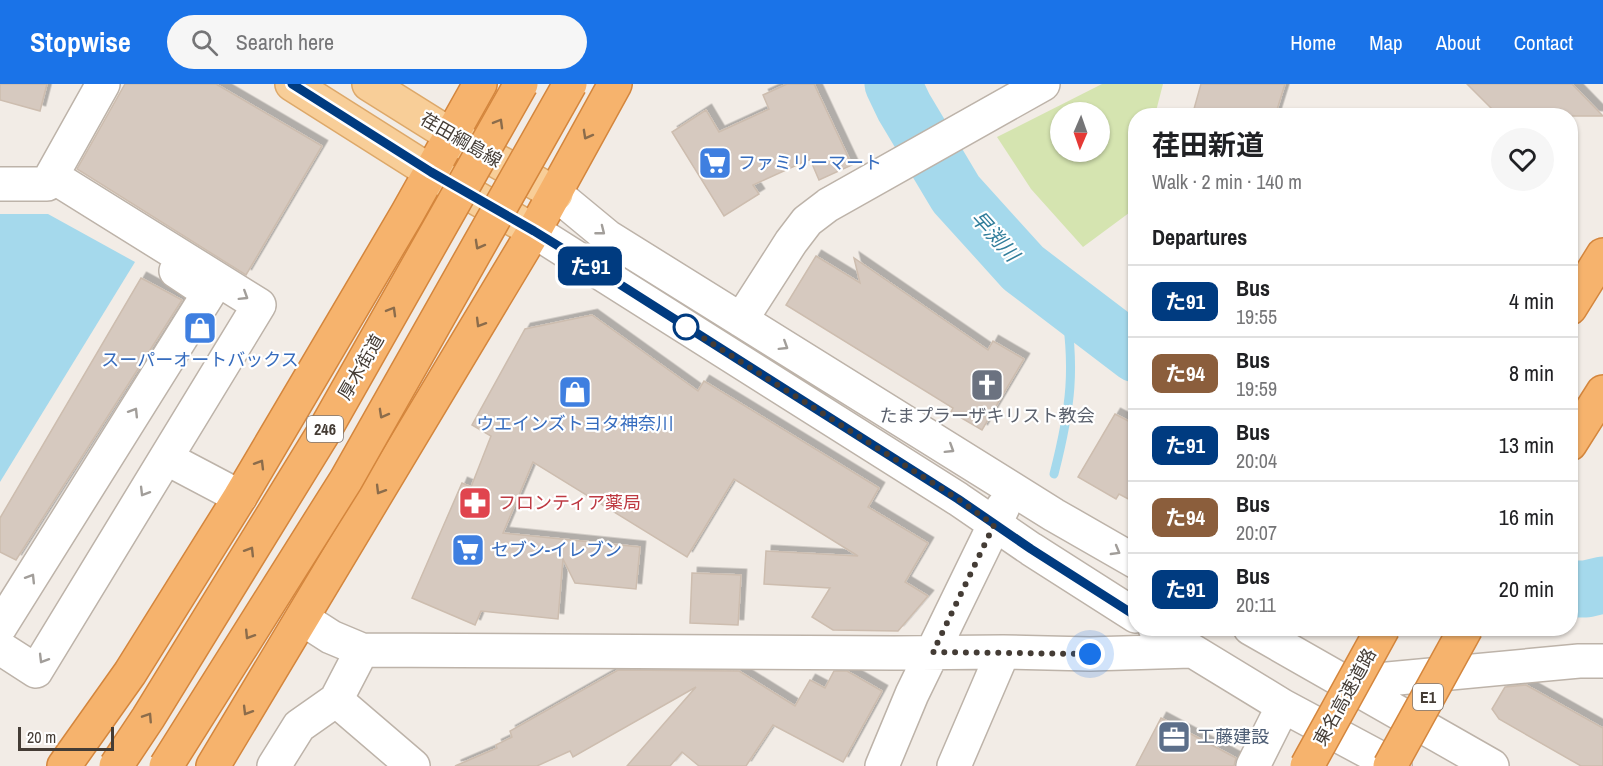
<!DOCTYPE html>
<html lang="en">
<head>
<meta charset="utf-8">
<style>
  :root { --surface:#fff; --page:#f6f6f6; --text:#202124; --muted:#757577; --line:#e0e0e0; --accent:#1a73e8 }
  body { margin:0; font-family:"Archivo Narrow","Noto Sans JP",sans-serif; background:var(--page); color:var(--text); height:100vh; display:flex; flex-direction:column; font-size:22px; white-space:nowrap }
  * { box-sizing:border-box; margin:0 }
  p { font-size:20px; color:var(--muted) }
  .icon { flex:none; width:33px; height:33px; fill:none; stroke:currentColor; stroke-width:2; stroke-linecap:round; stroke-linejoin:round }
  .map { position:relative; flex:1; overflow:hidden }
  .details { position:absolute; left:1128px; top:24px; width:450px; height:528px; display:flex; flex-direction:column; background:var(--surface); border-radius:24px; box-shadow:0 2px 4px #0004 }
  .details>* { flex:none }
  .badge { padding:0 12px; border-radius:9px; font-size:21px; line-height:39px }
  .needle { width:39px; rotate:182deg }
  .tools { position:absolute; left:1050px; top:18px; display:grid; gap:12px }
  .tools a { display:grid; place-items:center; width:60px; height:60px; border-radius:50%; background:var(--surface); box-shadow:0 2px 4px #0004; font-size:30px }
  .scale { position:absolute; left:18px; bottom:15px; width:96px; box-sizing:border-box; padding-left:6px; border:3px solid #443c35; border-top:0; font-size:16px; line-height:21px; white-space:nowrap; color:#443c35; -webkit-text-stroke:4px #fff; paint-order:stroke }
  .you { position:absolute; width:30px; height:30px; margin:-15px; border:4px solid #fff; border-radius:50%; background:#1a73e8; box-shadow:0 0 0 9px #1a73e833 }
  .map>.badge { position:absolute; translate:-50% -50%; box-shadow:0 0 0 3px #fff }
  h2 { padding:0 24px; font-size:22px; line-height:54px }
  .round { display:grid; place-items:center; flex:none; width:63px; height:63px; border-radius:32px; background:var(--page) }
  .headline { display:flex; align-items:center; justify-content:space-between; height:102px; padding:0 24px }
  h1 { font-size:28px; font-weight:700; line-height:45px }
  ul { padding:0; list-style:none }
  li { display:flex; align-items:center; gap:18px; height:72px; padding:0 24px; border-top:2px solid var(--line) }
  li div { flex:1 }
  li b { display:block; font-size:22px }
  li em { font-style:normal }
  li .badge { min-width:66px; font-weight:700; text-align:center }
  header { display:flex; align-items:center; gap:36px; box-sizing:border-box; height:84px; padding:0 30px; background:var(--accent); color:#fff }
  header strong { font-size:28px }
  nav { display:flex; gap:33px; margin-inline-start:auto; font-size:21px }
  .search { width:420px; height:54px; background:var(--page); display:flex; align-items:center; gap:15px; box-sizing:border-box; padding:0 21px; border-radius:33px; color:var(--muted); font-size:22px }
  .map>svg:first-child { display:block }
  .green { fill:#d5e4b0; fill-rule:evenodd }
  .water { fill:#a5d9ec }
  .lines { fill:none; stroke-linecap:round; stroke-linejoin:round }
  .stream { stroke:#a5d9ec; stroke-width:9 }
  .river { stroke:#a5d9ec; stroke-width:57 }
  .building { fill:#d6c9bf; stroke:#cdbdaf; stroke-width:1.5; filter:url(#shadow) }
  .minor-casing { stroke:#bdb3a9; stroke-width:36 }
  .major-casing { stroke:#dda869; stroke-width:36 }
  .highway-casing { stroke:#d4863d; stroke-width:36 }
  .minor { stroke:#fff; stroke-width:33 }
  .major { stroke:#f8ce98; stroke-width:33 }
  .highway { stroke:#f6b36d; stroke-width:33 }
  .highway-bridge-casing { stroke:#d4863d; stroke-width:36; stroke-linecap:butt }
  .highway-bridge { stroke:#f6b36d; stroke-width:33 }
  .oneway { stroke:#8b6c4b }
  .oneway2 { stroke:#a29e9a }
  .line-casing { stroke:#fff; stroke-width:14 }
  .line { stroke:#003b80; stroke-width:9 }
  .walk { stroke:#443c35; stroke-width:6; stroke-dasharray:0 10.8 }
  .stop-dot { fill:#fff; stroke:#003b80; stroke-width:3 }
  .labels { text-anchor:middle; stroke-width:4.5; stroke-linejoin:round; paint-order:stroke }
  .shield { fill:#fff; stroke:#7c7672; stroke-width:1.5 }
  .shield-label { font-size:16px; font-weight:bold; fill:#443c35 }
  .street-label { font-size:18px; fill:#443c35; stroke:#fff }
  .shop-label { font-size:18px; fill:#366cbe; stroke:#fff; text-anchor:start }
  .worship-label { font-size:18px; fill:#5b616d; stroke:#fff }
  .health-label { font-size:18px; fill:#be3a42; stroke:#fff; text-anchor:start }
  .service-label { font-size:18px; fill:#4e5e75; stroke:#fff; text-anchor:start }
  .water-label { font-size:20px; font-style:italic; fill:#317e9b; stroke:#fff }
</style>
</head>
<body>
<header>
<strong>Stopwise</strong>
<div class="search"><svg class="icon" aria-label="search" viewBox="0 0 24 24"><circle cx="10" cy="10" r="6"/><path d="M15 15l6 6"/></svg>Search here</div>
<nav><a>Home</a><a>Map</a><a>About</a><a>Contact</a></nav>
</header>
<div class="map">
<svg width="1603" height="682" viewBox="0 0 1603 682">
  <defs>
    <filter id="shadow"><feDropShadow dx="5.5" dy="-5.5" stdDeviation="0" flood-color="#0004"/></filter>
  </defs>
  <rect width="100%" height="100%" fill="#f2ece6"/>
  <path class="green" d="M1102 0H1163L1155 31 1136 32V115L1133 126 1083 163 1031 105 997 53ZM1060 28H1100V68H1060Z"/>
  <path class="water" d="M0 130H48L135 178 0 398Z"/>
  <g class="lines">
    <path class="stream" d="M1054 390C1071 324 1076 283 1064 215"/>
    <path class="river" d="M893 0 904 23 956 110 1023 184 1136 270
      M1570 505H1586L1603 501"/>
  </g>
  <path class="building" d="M0 0H47L40 27 0 16Z
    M125 0H216L322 62 246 191 77 85Z
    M787 0H814L852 81 819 96 810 75 753 101 759 110 724 132 672 48 706 26 719 48 769 25 763 11Z
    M1201 0H1285L1275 32H1192Z
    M1467 0H1572L1603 32H1499Z
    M816 172 860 199 854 174 988 266 993 257 1024 275 982 346 951 328 953 324 786 221Z
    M141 194 182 216 16 476 0 468V434Z
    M592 231 698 307 704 297 879 404 868 423 928 459 905 498 928 512 898 547 833 546 812 533 830 504 764 500 766 467 858 472 734 395 687 473 533 378 503 449 640 463 636 505 575 499 563 475 558 535 481 527 475 541 412 514 462 399 471 403 491 352 472 341 525 245Z
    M1115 330 1136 341V419L1119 410 1116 415 1078 393Z
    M692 489 741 491 738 541 690 539Z
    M618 586 739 587 795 622 810 596 825 604 834 587H847L882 607 843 678 773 641 746 682H699L682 668 670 682H627L696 603 573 673 570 667 537 682H455L497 664 496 661 512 653 510 647Z
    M1526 601 1603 644V682H1581L1499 635 1492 625 1505 603Z
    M1161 634 1236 674 1234 682H1136Z"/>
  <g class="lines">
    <defs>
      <path id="minor" d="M0 100H47L103 0
        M556 110 608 153 1054 431 1136 478
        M534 147 958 415 1031 465 1136 532
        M741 236 791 158 807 137 828 121 1043 0
        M166 374 240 413
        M303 535 331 553 362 566 336 616 413 682
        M0 543 209 209 176 187
        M1155 544 1283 622 1395 682
        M1250 544 1492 682
        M0 564 36 587 259 221 52 92
        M362 566 894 569 1003 568 1090 570 1191 567
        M1345 599 1579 577H1603
        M274 682 299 642 336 616
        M882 682 912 610 1003 423
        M954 682 1003 568
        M1253 682 1283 622"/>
      <path id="major" d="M292 0 431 88 534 147
        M369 0 452 52 556 110"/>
      <path id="highway" d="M1570 224 1603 171
        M1570 360 1603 308
        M64 682 130 589 240 413 407 130 480 0
        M213 682 534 147 615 0"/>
    </defs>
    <use href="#minor" class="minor-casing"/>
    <use href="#major" class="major-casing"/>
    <use href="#highway" class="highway-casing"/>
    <use href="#minor" class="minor"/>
    <use href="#major" class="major"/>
    <use href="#highway" class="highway"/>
    <defs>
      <path id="highway-bridge" d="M116 682 148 634 322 351 521 0
        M166 682 346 396 570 0
        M1307 682 1383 544
        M1390 682 1466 544"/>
    </defs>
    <use href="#highway-bridge" class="highway-bridge-casing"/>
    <use href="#highway-bridge" class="highway-bridge"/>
  </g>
  <defs><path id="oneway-chevron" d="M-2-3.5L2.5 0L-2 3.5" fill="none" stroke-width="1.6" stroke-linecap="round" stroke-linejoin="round" transform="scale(1.5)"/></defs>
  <g class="oneway">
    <use href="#oneway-chevron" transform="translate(499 39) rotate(-60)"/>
    <use href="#oneway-chevron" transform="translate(587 51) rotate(119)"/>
    <use href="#oneway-chevron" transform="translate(479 161) rotate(119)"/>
    <use href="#oneway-chevron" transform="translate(392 227) rotate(-60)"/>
    <use href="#oneway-chevron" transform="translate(480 239) rotate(121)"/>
    <use href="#oneway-chevron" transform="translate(383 330) rotate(119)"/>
    <use href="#oneway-chevron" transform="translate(260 380) rotate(-59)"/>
    <use href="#oneway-chevron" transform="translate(380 406) rotate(121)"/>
    <use href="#oneway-chevron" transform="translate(250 467) rotate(-58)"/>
    <use href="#oneway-chevron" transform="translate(249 551) rotate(122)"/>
    <use href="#oneway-chevron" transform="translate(247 627) rotate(121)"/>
    <use href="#oneway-chevron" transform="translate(148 633) rotate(-57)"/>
  </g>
  <g class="oneway2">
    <use href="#oneway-chevron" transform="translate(601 147) rotate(38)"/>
    <use href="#oneway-chevron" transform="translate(244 212) rotate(32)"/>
    <use href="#oneway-chevron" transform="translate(784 262) rotate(32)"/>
    <use href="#oneway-chevron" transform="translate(134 328) rotate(-58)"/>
    <use href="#oneway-chevron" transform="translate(950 365) rotate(32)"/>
    <use href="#oneway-chevron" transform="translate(144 408) rotate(121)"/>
    <use href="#oneway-chevron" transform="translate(1116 467) rotate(30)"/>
    <use href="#oneway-chevron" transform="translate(31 494) rotate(-58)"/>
    <use href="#oneway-chevron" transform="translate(43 575) rotate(121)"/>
  </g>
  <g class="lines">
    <defs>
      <path id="line" d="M292 0 431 88 534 147 591 182 958 415 1031 465 1136 532"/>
    </defs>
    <use href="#line" class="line-casing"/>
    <use href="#line" class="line"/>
    <path class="walk" d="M686 243 958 415 994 441 933 568 1090 570"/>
  </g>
  <defs>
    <symbol id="supermarket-square" viewBox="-11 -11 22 22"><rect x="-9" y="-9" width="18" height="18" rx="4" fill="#3f7fe0" stroke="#fff"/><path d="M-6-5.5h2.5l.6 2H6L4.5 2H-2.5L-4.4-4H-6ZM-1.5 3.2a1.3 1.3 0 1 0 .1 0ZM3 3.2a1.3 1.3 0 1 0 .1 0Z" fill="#fff"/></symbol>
    <symbol id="shop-square" viewBox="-11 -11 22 22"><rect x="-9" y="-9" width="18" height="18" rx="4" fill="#3f7fe0" stroke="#fff"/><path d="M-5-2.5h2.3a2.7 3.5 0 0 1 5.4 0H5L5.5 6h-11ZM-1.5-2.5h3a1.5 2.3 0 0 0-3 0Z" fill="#fff"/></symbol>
    <symbol id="church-square" viewBox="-11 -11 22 22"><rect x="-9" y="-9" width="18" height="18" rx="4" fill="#6b7280" stroke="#fff"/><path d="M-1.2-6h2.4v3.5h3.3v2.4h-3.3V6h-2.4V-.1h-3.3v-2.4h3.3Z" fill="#fff"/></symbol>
    <symbol id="pharmacy-square" viewBox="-11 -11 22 22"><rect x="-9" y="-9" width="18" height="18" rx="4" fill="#e0444e" stroke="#fff"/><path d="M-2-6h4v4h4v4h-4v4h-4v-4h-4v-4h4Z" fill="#fff"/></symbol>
    <symbol id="office-square" viewBox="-11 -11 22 22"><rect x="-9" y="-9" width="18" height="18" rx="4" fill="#5c6f8a" stroke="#fff"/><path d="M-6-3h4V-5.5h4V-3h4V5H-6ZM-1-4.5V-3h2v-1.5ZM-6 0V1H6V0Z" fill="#fff"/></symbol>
  </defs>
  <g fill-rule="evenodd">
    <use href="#supermarket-square" x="696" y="60" width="38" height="38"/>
    <use href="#shop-square" x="181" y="225" width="38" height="38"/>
    <use href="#church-square" x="968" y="282" width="38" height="38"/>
    <use href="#shop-square" x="556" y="289" width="38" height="38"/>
    <use href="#pharmacy-square" x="456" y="400" width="38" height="38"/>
    <use href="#supermarket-square" x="449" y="447" width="38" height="38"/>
    <use href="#office-square" x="1155" y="634" width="38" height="38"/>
  </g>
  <circle class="stop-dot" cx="686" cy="243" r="12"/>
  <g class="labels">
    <g class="shield">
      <rect x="307" y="332" width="36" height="26" rx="4.5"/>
      <rect x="1413" y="600" width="30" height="26" rx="4.5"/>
    </g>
    <g class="shield-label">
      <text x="325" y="351">246</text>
      <text x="1428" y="619">E1</text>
    </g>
    <g class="street-label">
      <text transform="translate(461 56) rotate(30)" y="6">荏田綱島線</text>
      <text transform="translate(361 283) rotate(-60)" y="6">厚木街道</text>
      <text transform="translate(1345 613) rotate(-61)" y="6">東名高速道路</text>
    </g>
    <g class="shop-label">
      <text x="738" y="85">ファミリーマート</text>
      <text x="200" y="282" text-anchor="middle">スーパーオートバックス</text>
      <text x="575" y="346" text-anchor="middle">ウエインズトヨタ神奈川</text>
      <text x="491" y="472">セブン-イレブン</text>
    </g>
    <g class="worship-label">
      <text x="987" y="338">たまプラーザキリスト教会</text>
    </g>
    <g class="health-label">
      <text x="498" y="425">フロンティア薬局</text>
    </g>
    <g class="service-label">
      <text x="1197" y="659">工藤建設</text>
    </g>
    <g class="water-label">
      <text transform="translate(995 152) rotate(48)" y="7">早渕川</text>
    </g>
  </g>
</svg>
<div class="tools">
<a><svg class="needle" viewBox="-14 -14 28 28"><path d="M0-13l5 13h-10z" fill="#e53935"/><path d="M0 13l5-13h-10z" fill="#757577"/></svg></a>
</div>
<div class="scale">20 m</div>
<div class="you" style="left:1090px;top:570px"></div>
<b class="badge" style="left:590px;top:182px;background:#003b80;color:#fff">た91</b>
<section class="details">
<div class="headline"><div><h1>荏田新道</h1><p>Walk · 2 min · 140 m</p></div><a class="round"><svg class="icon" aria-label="heart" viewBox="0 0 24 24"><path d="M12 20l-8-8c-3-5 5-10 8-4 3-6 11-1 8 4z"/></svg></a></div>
<h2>Departures</h2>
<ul>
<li><span class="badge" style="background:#003b80;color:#fff">た91</span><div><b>Bus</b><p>19:55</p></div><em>4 min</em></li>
<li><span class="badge" style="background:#8b5e3c;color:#fff">た94</span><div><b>Bus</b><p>19:59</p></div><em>8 min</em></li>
<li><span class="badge" style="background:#003b80;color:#fff">た91</span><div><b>Bus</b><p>20:04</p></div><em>13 min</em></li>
<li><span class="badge" style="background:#8b5e3c;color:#fff">た94</span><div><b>Bus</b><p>20:07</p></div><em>16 min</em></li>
<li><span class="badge" style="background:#003b80;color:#fff">た91</span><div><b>Bus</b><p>20:11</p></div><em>20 min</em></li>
</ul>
</section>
</div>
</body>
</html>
